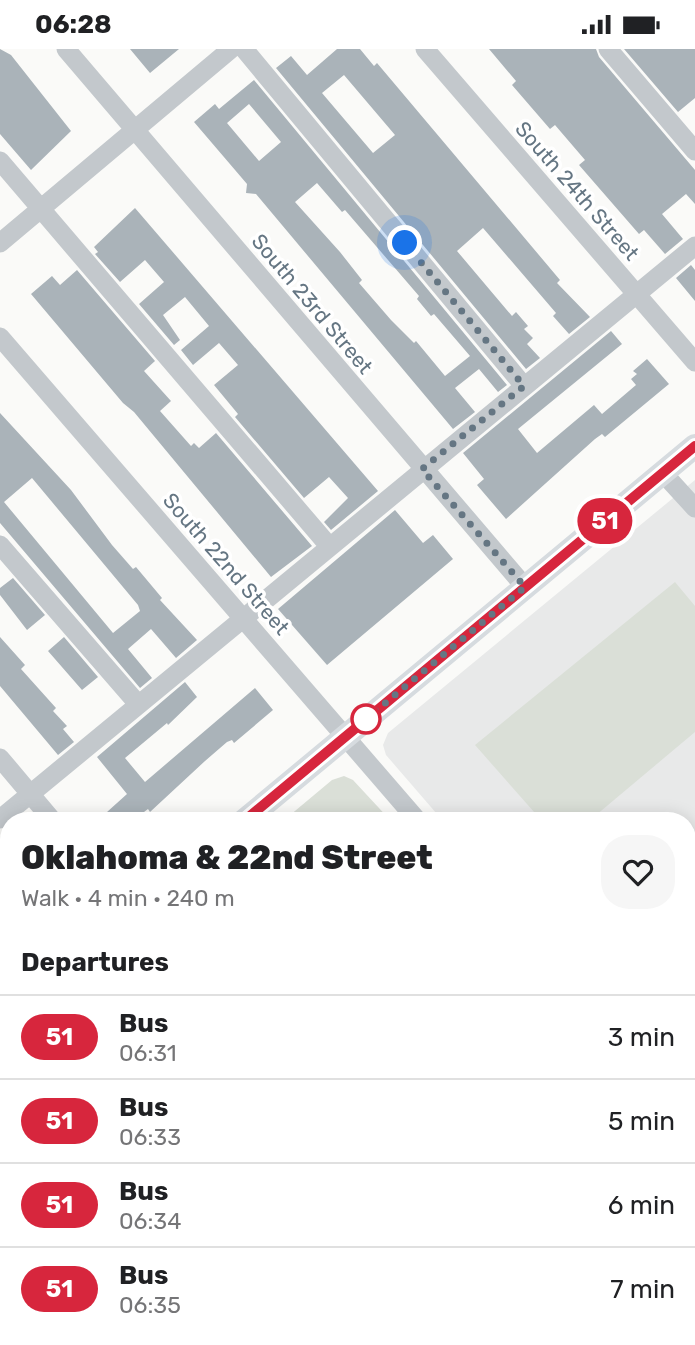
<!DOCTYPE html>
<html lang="en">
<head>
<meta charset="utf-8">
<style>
  :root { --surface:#fff; --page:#f6f6f6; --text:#202124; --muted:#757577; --line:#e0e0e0 }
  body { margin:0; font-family:Rubik,sans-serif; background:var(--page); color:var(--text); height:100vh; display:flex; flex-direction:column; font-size:26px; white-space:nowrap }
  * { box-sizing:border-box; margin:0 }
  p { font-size:23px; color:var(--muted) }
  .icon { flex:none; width:38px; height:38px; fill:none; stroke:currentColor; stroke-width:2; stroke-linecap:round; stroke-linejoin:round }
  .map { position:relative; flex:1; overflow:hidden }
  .details { position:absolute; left:0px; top:763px; width:696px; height:534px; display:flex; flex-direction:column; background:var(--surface); border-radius:28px 28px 0 0; box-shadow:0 4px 18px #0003 }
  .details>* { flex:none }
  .badge { padding:0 14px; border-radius:23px; font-size:24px; line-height:46px }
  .you { position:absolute; width:35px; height:35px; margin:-18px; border:5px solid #fff; border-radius:50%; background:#1a73e8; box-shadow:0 0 0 10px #1a73e833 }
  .map>.badge { position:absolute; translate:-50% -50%; box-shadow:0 0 0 4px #fff }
  h2 { padding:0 21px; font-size:26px; line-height:63px }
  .round { display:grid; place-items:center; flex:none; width:74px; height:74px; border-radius:28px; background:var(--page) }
  .headline { display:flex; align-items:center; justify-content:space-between; height:119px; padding:0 21px }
  h1 { font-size:33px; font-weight:800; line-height:52px }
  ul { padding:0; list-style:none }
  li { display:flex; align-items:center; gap:21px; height:84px; padding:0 21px; border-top:2px solid var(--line) }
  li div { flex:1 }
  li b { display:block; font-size:26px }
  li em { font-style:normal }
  li .badge { min-width:77px; font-weight:700; text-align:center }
  .status { display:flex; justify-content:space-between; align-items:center; height:49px; padding:0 35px; background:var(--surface); direction:ltr }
  .status svg { height:19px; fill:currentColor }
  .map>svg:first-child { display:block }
  .built { fill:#e8e9e9 }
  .green { fill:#dadfd7 }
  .building { fill:#aab3b9; fill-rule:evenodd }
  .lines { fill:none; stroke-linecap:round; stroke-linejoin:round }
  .minor { stroke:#c3c8cc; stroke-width:19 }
  .major { stroke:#d6dbdf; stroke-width:24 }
  .line-casing { stroke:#fff; stroke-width:16 }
  .line { stroke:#d7263d; stroke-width:10 }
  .walk { stroke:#657683; stroke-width:7; stroke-dasharray:0 12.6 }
  .stop-dot { fill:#fff; stroke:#d7263d; stroke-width:3.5 }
  .labels { text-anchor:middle; stroke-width:7; stroke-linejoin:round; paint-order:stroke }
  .street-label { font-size:21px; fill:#657683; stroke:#fff }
</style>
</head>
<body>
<div class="status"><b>06:28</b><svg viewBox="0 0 49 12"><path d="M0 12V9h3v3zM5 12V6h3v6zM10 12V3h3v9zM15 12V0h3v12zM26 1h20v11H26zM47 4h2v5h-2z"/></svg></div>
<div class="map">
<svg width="695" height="1296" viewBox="0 0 695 1296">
  <rect width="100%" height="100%" fill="#fafaf8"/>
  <path class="built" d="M695 431V1026L688 1021V772H443L386 706 383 696 388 684Z"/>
  <path class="green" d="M675 533 695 557V683L589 772H542L475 696Z
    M344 727 353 731 391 772H283L332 731Z
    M688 1062 695 1067V1296H279L272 1288H688Z"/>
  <path class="building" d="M0 0 11 6 71 82 31 121 0 85Z
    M130 0H179L150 24Z
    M337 0H360L374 17 377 14 560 231 557 234 590 268 569 285 553 267 556 264 483 179 457 202 512 267 516 263 528 277 524 280 533 289 527 295 540 309 526 320 276 19 291 7 307 26ZM344 26 395 86 373 104 322 44Z
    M489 0H596L599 8 695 121V155L686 145 662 165 683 190 665 205 644 181 639 185 579 116 585 111 555 76 550 80 512 36 516 32Z
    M624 0H695V49L678 63Z
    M254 31 507 336 498 343 479 320 455 339 475 363 453 380 256 145 246 144 247 135 194 73 215 55 219 60ZM249 55 281 93 259 112 227 74ZM317 134 342 163 345 161 419 247 417 250 431 267 434 265 470 307 445 327 416 292 414 294 391 271 359 234 362 231 340 203 295 153Z
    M135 159 378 442 331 481 324 473 348 449 329 428 304 449 235 368 238 365 214 336 238 316 219 294 193 316 181 301 209 277 185 248 163 266 180 291 174 296 139 255 164 233 145 211 120 233 95 205 98 203 94 198Z
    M691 216 695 221V252L676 229Z
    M77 221 155 312 144 322 171 352 160 362 191 397 194 394 199 399 216 384 312 497 271 528 134 363 123 354 31 245 52 227 60 236Z
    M611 282 622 295 518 380 537 404 594 356 602 365 636 336 631 330 637 325 633 322 647 310 669 335 605 388 602 385 595 390 506 470 477 436 484 430 463 404Z
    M0 364 71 441 112 496 133 520 136 518 162 549 160 551 197 591 176 609 151 580 128 600 152 629 140 639 0 474ZM32 429 138 556 140 562 113 584 4 453Z
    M395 461 423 494 433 486 453 510 327 616 278 560Z
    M13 529 45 566 27 581 0 546V539Z
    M0 588 25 616 21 620 56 659 53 662 67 677 63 680 74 693 58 706 0 637Z
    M64 588 98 628 82 641 48 602Z
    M185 633 197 648 168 676 167 674 125 709 145 733 255 639 273 661 234 694 232 691 227 693 205 712 150 763 148 760 132 772H97L127 745 97 708Z"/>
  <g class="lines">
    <path class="minor" d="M66 0 525 538
      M244 0 524 337
      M425 0 695 313
      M608 0 695 102
      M0 112 329 497
      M0 194 231 0
      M0 288 418 772
      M663 424 695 459
      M0 496 138 655
      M0 709 53 772
      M0 770 695 197
      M688 1043 695 1047
      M0 1071 9 1082
      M171 1288 177 1296
      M397 1296 398 1288"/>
    <path class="major" d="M244 772 695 397
      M0 973 9 965"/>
  </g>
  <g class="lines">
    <defs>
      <path id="line" d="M244 772 695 397"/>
    </defs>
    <use href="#line" class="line-casing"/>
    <use href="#line" class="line"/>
    <path class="walk" d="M366 670 525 538 422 420 524 337 405 194"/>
  </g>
  <circle class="stop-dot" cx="366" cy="670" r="14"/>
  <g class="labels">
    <g class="street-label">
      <text transform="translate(577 142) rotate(49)" y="7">South 24th Street</text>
      <text transform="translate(312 255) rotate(50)" y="7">South 23rd Street</text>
      <text transform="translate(226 515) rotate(49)" y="7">South 22nd Street</text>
    </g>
  </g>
</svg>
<div class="you" style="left:405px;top:194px"></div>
<b class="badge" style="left:605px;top:472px;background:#d7263d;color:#fff">51</b>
<section class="details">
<div class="headline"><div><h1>Oklahoma &amp; 22nd Street</h1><p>Walk · 4 min · 240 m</p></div><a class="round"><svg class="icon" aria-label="heart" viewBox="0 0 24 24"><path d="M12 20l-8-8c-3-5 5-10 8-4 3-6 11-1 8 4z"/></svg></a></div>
<h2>Departures</h2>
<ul>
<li><span class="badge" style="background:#d7263d;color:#fff">51</span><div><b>Bus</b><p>06:31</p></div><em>3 min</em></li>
<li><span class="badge" style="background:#d7263d;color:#fff">51</span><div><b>Bus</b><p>06:33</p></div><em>5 min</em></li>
<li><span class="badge" style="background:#d7263d;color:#fff">51</span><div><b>Bus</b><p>06:34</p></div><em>6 min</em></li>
<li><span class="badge" style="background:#d7263d;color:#fff">51</span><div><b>Bus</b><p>06:35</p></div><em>7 min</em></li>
</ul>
</section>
</div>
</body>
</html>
